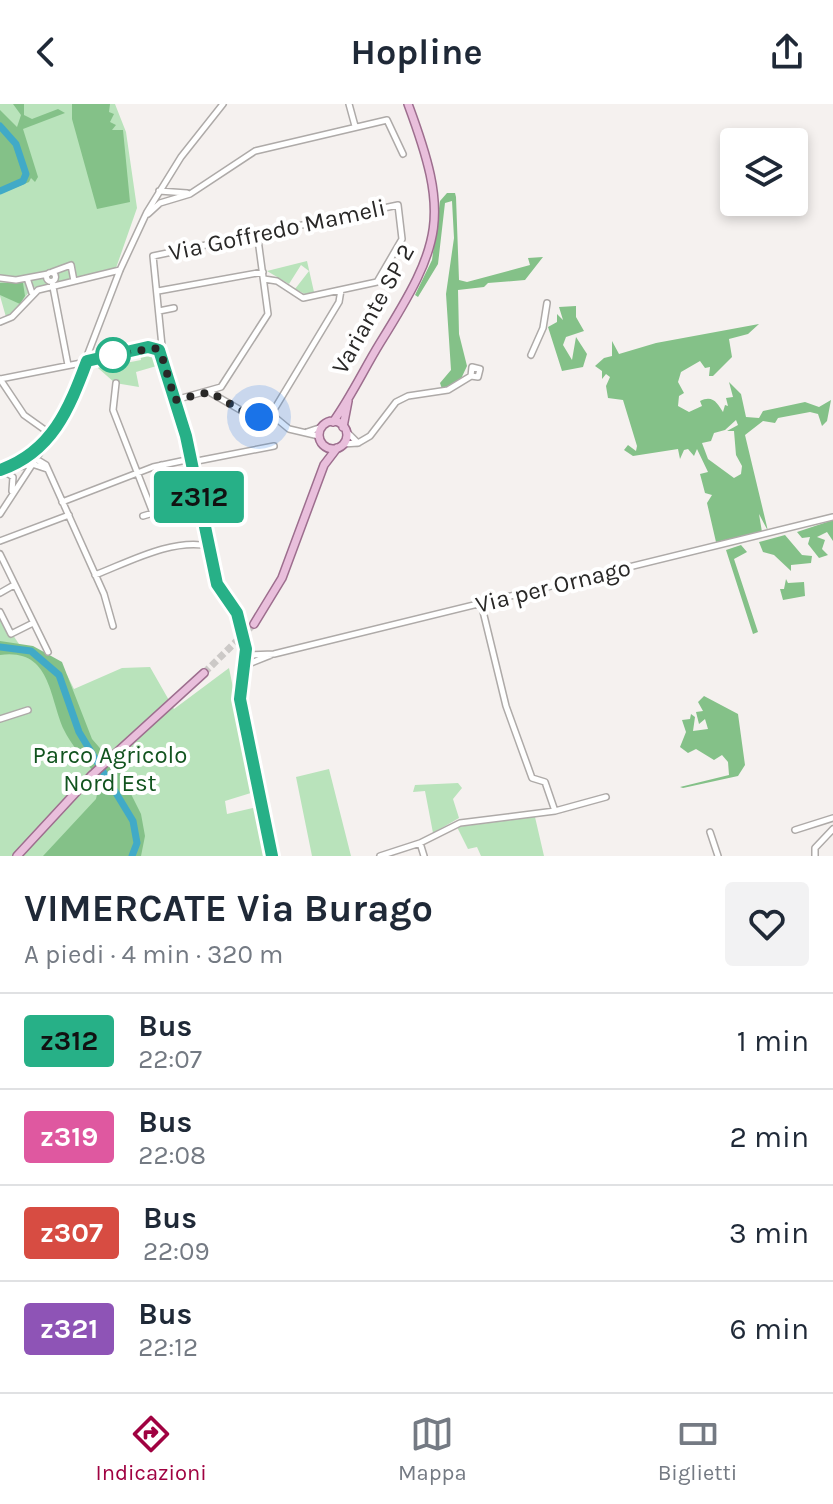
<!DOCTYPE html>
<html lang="it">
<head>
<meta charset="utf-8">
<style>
  :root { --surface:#fff; --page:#f2f2f3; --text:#1f2937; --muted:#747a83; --line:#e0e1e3; --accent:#a00241 }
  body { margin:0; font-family:Karla,sans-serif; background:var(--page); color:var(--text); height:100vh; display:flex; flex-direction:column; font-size:30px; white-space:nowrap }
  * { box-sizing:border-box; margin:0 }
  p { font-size:26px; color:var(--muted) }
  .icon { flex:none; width:44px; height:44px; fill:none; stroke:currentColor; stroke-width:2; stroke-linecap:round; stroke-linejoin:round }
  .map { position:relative; height:752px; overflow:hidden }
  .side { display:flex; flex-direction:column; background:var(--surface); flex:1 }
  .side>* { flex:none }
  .badge { padding:0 16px; border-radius:6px; font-size:28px; line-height:52px }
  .controls { position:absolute; left:720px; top:24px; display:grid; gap:16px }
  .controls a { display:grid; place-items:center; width:88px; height:88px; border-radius:8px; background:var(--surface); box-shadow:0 4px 12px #0003; font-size:40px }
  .you { position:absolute; width:40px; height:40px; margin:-20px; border:6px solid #fff; border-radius:50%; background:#1a73e8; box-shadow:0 0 0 12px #1a73e833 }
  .map>.badge { position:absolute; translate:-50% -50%; box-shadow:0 0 0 4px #fff }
  .round { display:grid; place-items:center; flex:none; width:84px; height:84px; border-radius:8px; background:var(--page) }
  .overview { display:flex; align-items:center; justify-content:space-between; height:136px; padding:0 24px }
  h1 { font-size:38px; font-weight:700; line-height:60px }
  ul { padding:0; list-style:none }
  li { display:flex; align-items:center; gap:24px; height:96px; padding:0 24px; border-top:2px solid var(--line) }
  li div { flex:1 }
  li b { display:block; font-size:30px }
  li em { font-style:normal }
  li .badge { min-width:88px; font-weight:700; text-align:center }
  header { display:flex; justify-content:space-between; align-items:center; height:104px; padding:0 24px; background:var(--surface); font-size:36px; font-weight:700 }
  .tabs { display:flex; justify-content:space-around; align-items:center; height:112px; border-top:2px solid var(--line); background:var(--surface); font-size:22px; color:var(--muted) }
  .tabs a { display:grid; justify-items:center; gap:4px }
  .tabs .selected { color:var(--accent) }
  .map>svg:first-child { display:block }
  .green { fill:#b9e3bb }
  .forest { fill:#84c188; fill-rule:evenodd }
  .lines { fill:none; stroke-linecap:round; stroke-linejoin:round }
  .river { stroke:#41aac7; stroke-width:7 }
  .major-tunnel { stroke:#ccc9c7; stroke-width:7; stroke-dasharray:7 3.5; stroke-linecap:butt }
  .minor-casing { stroke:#aeaaa8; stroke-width:8 }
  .major-casing { stroke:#9d6e8e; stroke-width:10 }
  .minor { stroke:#fff; stroke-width:5 }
  .major { stroke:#e9bfdc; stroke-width:7 }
  .line-casing { stroke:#fff; stroke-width:18 }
  .line { stroke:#27b087; stroke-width:12 }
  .walk { stroke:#292827; stroke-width:8; stroke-dasharray:0 14.4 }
  .stop-dot { fill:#fff; stroke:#27b087; stroke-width:4 }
  .labels { text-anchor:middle; stroke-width:8; stroke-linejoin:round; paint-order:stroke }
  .street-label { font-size:24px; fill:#292827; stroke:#fff }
  .park-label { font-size:24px; fill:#12541f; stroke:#fff }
</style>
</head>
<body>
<header><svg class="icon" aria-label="back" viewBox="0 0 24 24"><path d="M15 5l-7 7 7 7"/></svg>Hopline<svg class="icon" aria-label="share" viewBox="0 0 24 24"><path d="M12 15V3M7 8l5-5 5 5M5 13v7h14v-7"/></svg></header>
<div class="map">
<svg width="833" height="752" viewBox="0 0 833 752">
  <rect width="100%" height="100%" fill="#f5f1ef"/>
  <path class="green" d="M0 0H115L126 28 137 104 116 164 32 184 13 209 6 213 0 192Z
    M307 157 314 188 305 190 295 185 309 167 301 161 289 180 267 167Z
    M151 246 155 248 160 261 136 268 139 283 115 279 98 264 99 258 113 254 115 261 141 256 140 248Z
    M0 512 19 540 67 571 74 585 122 564 150 563 174 605 229 564 254 688 225 697 227 710 257 703 268 752H0Z
    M329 665 351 752H312L296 673Z
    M458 679 462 684 453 695 459 714 433 729 425 687 413 688 415 681Z
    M535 713 544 752H481L477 743 468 745 457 723Z"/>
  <path class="forest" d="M13 0H24V11L32 15 58 5 65 9 23 25 38 73 35 78 31 74 29 78 0 90V6L17 23 21 11Z
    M72 0H110L109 8 114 10 110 18 116 21 112 26H123L130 98 97 105 72 15Z
    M447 89H455L456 93 459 176 467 178 530 161 528 154 543 153 525 176 488 179 484 183 458 186 459 230 467 262 460 277 442 285 440 279 451 266 446 190 454 134 452 97 445 99 438 160 418 193 415 191 432 156 440 97Z
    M0 179H23L25 192 20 200 0 191Z
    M576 202V213L584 227 566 233 563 241 572 256 576 233 587 250 583 263 562 267 548 223 557 218V210L563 216 559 203Z
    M759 220 748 230 729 235 732 253 713 272H709L710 263 705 264 700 257 681 268 678 278 684 289 679 292 678 302 689 308 702 302 700 297C713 290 718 300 723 308L725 301 728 302 726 294 733 293 729 278 741 290 746 313 759 314 763 307 805 298 819 303 831 296 827 317 822 322 818 310 810 308 778 314 775 319 763 317 745 331 768 427 759 410 762 428 716 438 707 399 712 391 705 389 700 370 708 368 697 345 694 352 688 345 684 346 680 355 678 345 633 352 624 346 628 341 636 347 637 342 623 296 608 294 606 282 610 273 606 270 602 275V267L595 262 604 254 612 252V237L619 250 656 239ZM736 316 738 321 727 327H734L736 351 742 362 741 370 734 374 708 355 702 339 711 337 714 329 725 326Z
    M833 416V437L827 428 817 433 825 436 822 445 828 451 819 454 808 440 810 433 802 434 797 428Z
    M785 431 802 451 812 452 811 459 791 461V467L774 451 763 448 759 438Z
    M741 441 747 448 734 455 758 528 753 530 726 446Z
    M786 475 788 479 804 478 805 492 783 496 780 485H784Z
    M0 537 33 542 62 558 92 635 119 666 141 710 145 732 141 752H43L96 695 100 677C89 661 73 644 64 626 49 593 51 544 0 551Z
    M704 592 738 610 745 661 738 672 683 684 680 683 729 671 728 658 722 651 714 656 696 645 688 649 680 643 686 628 682 616 690 615 691 610 695 613 693 627 708 625 705 615 699 620 696 608 703 607 698 598Z"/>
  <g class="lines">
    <path class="river" d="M0 22 16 40 26 70 23 77 0 87
      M0 543 31 547 59 571 79 628 133 717 137 739 132 752"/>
    <path class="major-tunnel" d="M204 569 254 520"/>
    <defs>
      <path id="minor" d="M349 0 355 22
        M159 87 187 89
        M148 110 160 99 190 90 255 47 387 16 403 50
        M52 168 71 161 74 177
        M46.5 173a4.5 4.5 0 1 1 9 0a4.5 4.5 0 1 1-9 0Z
        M0 174 16 176 48 170
        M27 174 32 189
        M52 178 68 261
        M158 187 263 168
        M159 207 174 204
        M0 218 12 213 38 186 120 166
        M157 244 162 242 153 152 398 101 402 135 377 178 303 194 277 177 264 175
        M158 245 186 332 217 478 240 518 247 551 240 595 271 752
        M531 251 543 224 547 199
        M0 275 157 244
        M0 275 24 311 52 331
        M116 279 113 306 153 409 176 400 161 361
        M211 289 249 311 272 309 339 198 341 186
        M175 296 221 283 268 210 257 128
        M271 310 289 325 319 332
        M307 328 322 323
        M358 339 370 332 396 298 408 292 448 286 471 272 478 273 480 265 472 263 471 272
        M343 340 358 339 346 327
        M36 355 46 361 104 490 113 522
        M192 358 274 342
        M13 361 44 341 64 312 120 166 147 108 181 53 223 0
        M0 367 32 360 47 365
        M4 367 13 373 12 387
        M62 398 153 363 191 355
        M0 410 43 344
        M143 412 153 409
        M0 437 69 411
        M0 450 48 548
        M95 471C129 458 172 434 209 442
        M0 489 14 481
        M481 499 506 602 532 674 545 678 555 707
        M0 508 11 530 33 519
        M247 551 274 550 833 413
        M246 561 271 551
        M0 615 28 606
        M795 726 833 714
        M710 728 718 752
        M420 739 424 752
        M380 752 420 739 460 719 555 707 606 693
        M815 752V744L833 725"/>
      <path id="major" d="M319 331a14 14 0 1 1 28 0a14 14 0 1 1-28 0Z
        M333 318C351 293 364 265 380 239 443 138 450 113 408 0
        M343 323 348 297
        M254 520 282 474 324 361 337 344
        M17 752 92 671 204 569"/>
    </defs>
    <use href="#minor" class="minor-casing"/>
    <use href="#major" class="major-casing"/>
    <use href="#minor" class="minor"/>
    <use href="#major" class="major"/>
  </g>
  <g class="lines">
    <defs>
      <path id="line" d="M0 366C52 348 69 305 87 257L148 243 159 246 186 332 217 480 237 509 246 545 240 595 272 752"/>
    </defs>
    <use href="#line" class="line-casing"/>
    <use href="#line" class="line"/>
    <path class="walk" d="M113 251 155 244 161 249 175 296 210 288 249 311 259 313"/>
  </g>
  <circle class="stop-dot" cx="113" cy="251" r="16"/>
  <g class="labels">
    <g class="street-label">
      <text transform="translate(277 126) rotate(-12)" y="8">Via Goffredo Mameli</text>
      <text transform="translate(373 205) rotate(-61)" y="8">Variante SP 2</text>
      <text transform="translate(553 482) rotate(-14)" y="8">Via per Ornago</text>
    </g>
    <g class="park-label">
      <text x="110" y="659">Parco Agricolo<tspan x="110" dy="28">Nord Est</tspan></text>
    </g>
  </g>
</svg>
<div class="controls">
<a><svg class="icon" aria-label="layers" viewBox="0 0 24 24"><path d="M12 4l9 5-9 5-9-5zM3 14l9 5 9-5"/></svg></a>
</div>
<div class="you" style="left:259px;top:313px"></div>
<b class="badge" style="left:199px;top:393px;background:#27b087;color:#111">z312</b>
</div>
<section class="side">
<div class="overview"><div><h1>VIMERCATE Via Burago</h1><p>A piedi · 4 min · 320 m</p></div><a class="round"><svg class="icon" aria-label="heart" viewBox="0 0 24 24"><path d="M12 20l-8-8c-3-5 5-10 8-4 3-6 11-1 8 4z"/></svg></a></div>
<ul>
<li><span class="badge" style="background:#27b087;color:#111">z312</span><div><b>Bus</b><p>22:07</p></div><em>1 min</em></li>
<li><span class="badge" style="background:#df58a0;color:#fff">z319</span><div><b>Bus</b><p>22:08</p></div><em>2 min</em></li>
<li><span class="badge" style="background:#d74c42;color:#fff">z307</span><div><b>Bus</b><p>22:09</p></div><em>3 min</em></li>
<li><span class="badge" style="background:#8e54b6;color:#fff">z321</span><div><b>Bus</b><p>22:12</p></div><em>6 min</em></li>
</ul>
</section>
<nav class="tabs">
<a class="selected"><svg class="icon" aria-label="directions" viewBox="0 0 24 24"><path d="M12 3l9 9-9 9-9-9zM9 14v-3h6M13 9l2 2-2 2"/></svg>Indicazioni</a>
<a><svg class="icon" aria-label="map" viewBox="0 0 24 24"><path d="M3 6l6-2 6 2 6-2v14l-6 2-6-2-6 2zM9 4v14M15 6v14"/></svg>Mappa</a>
<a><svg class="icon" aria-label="tickets" viewBox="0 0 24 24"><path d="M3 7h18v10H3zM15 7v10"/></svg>Biglietti</a>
</nav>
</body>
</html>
